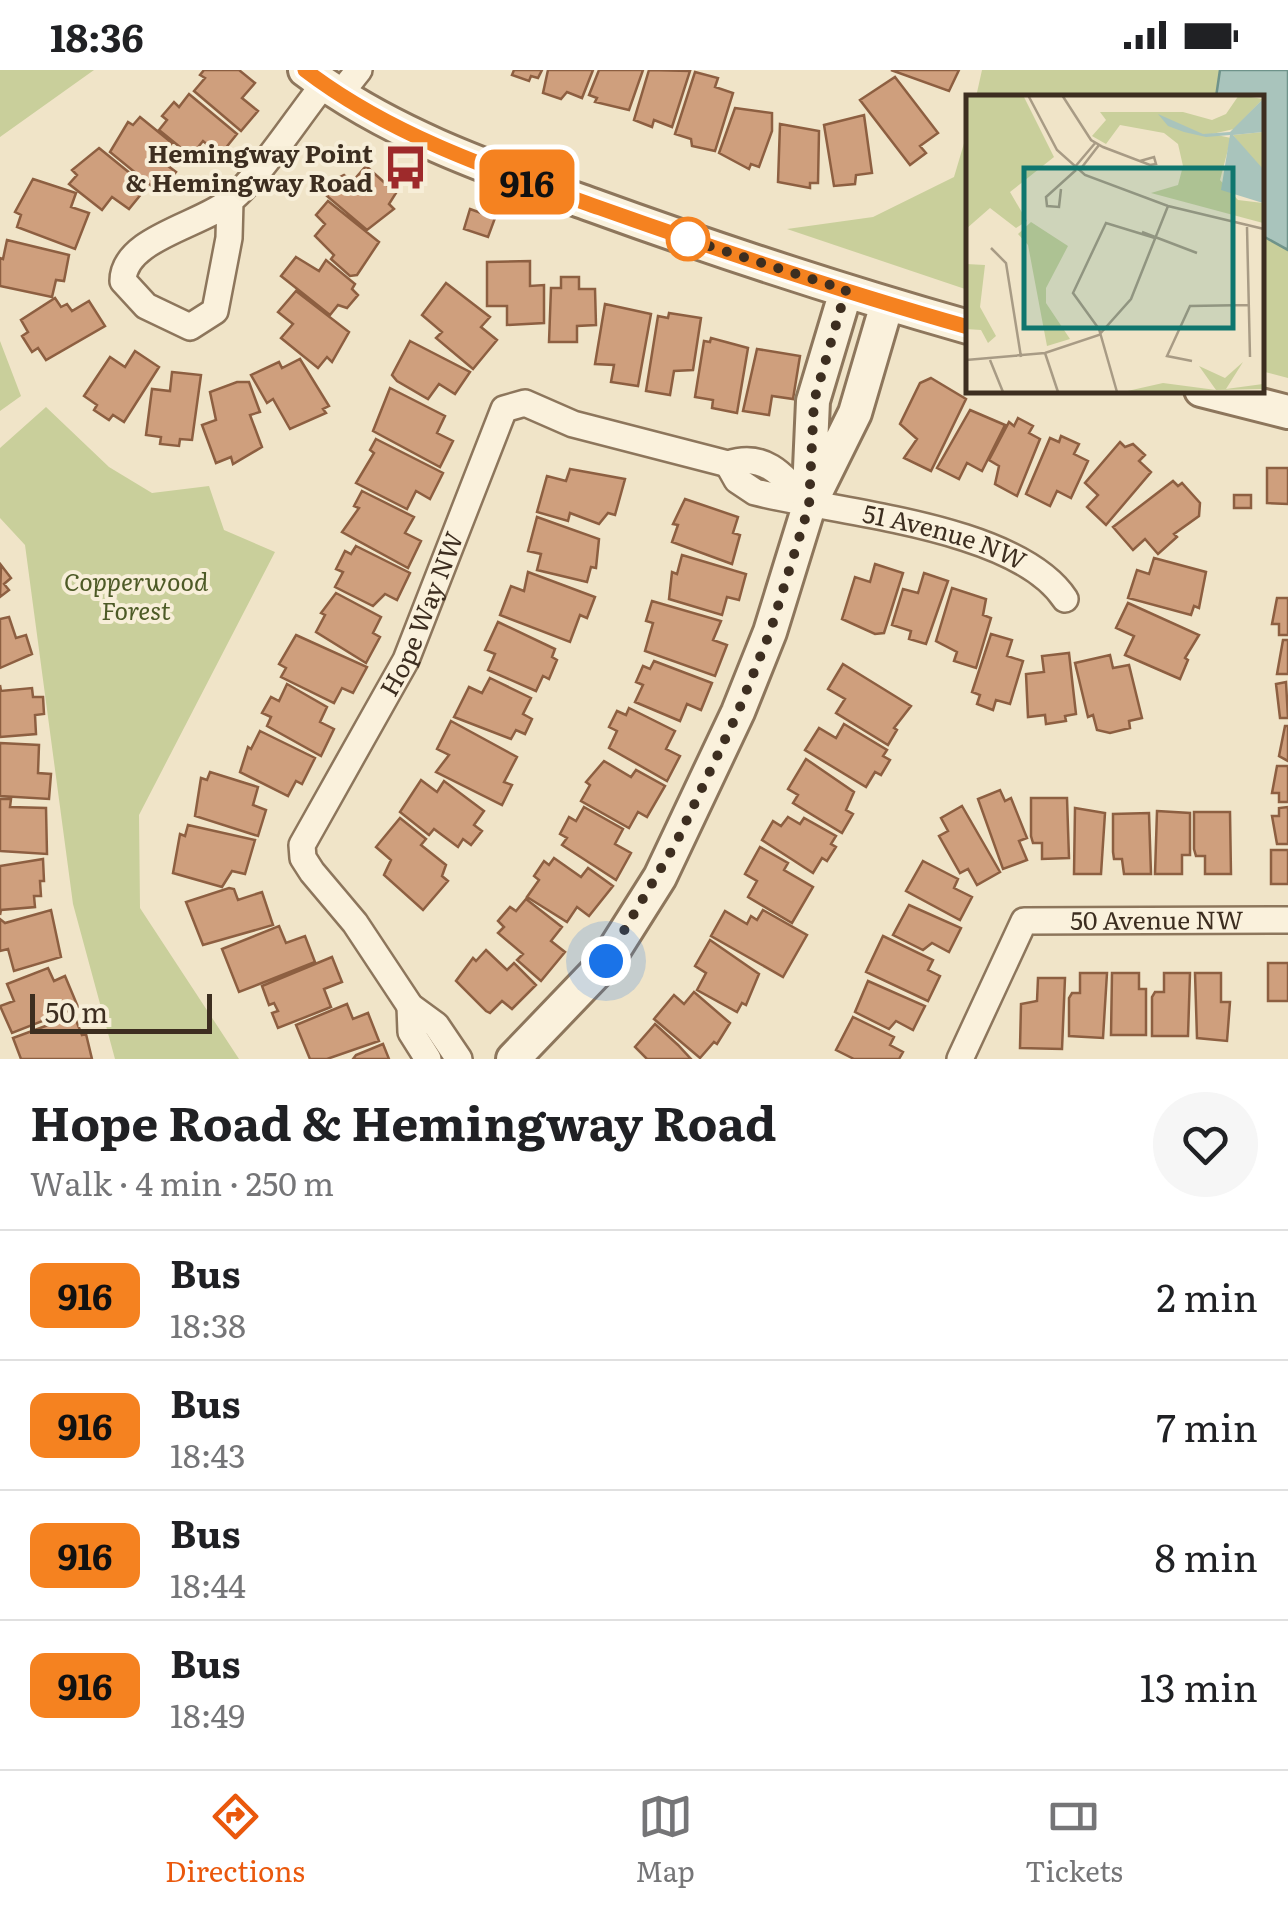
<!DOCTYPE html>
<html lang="en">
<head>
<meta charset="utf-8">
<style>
  :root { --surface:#fff; --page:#f6f6f6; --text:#202124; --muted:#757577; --line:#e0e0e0; --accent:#ea580c }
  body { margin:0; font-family:Literata,serif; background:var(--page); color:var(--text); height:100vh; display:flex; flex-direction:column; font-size:38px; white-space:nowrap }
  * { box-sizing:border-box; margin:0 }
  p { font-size:32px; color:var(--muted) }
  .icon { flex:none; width:55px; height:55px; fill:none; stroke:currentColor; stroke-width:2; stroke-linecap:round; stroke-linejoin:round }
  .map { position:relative; height:989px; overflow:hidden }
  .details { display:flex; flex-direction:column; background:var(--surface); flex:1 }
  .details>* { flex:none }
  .badge { padding:0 20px; border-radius:15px; font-size:35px; line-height:65px }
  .scale { position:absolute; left:30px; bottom:25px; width:182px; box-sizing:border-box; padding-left:10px; border:5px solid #3d2e20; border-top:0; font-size:28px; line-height:35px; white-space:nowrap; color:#3d2e20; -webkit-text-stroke:8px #f7eed8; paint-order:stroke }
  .you { position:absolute; width:50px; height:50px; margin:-25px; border:8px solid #fff; border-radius:50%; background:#1a73e8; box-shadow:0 0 0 15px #1a73e833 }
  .map>.badge { position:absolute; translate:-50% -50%; box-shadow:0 0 0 5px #fff }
  .round { display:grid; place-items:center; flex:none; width:105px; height:105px; border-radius:52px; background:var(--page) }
  .head { display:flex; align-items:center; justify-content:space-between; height:170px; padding:0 30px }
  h1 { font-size:48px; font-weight:700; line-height:75px }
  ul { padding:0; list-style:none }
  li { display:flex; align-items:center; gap:30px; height:130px; padding:0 30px; border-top:2px solid var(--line) }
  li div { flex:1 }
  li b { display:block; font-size:38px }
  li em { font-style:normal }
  li .badge { min-width:110px; font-weight:700; text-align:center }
  .status { display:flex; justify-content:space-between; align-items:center; height:70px; padding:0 50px; background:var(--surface); direction:ltr }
  .status svg { height:28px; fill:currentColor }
  .tab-bar { display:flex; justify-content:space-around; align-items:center; height:140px; border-top:2px solid var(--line); background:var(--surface); font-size:28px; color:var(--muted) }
  .tab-bar a { display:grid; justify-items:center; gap:5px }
  .tab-bar .current { color:var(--accent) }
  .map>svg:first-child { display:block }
  .green { fill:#c9cf9b }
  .water { fill:#a9c4bc; stroke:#6f938a; stroke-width:2.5 }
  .building { fill:#cf9f7d; stroke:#8d5f41; stroke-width:2.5 }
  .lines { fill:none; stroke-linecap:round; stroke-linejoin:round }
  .minor-casing { stroke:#8d765c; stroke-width:30 }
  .tertiary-casing { stroke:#8d765c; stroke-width:38 }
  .minor { stroke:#faf1dc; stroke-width:25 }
  .tertiary { stroke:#faf1dc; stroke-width:32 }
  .line-casing { stroke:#fff; stroke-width:22 }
  .line { stroke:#f58220; stroke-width:15 }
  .walk { stroke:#3d2e20; stroke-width:10; stroke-dasharray:0 18 }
  .stop-dot { fill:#fff; stroke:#f58220; stroke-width:5 }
  .labels { text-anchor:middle; stroke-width:8; stroke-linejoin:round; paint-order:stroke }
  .poi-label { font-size:25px; font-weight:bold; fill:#3d2e20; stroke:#f7eed8; text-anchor:end }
  .street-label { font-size:25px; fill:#3d2e20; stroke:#f7eed8 }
  .park-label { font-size:25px; font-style:italic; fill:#4d5a26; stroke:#f7eed8 }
  .inset-road { fill:none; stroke:#a89b85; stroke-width:2.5 }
  .view { fill:#0f766e; fill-opacity:0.15; stroke:#0f766e; stroke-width:5 }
  .inset-edge { fill:none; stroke:#3d2e20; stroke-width:5 }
</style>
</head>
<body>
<div class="status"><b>18:36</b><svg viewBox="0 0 49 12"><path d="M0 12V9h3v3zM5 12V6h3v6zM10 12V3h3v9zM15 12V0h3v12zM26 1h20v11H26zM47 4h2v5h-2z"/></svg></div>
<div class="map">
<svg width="1288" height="989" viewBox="0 0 1288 989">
  <rect width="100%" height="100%" fill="#f0e4c8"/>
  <path class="green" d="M0 0H94L0 67Z
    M982 0H1220L1216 27H976Z
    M968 60V220L787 159 873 147 954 107Z
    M1260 165 1288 180V308L1261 301Z
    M0 271 21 326 0 341Z
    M46 337 109 397 152 423 209 416 224 460 275 482 139 745 140 838 239 989H115L73 834 25 475 0 448V378Z"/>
  <path class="water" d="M1220 0H1288V180L1261 165 1260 28 1216 27Z"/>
  <path class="building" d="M204 0H239L255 13 242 28 258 41 241 61 194 21 205 8 200 5Z
    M514 0H542L538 8 531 6 529 11 512 5Z
    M548 0H593L582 28 567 22 561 29 543 23Z
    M599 0H643L629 40 595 32 597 28 589 25Z
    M649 0 690 1 672 57 654 50 652 57 634 50Z
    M891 0H959L949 21Z
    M695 2 718 8 715 17 733 23 715 81 692 76 691 69 675 64Z
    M895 7 938 63 920 76 926 83 910 95 860 30Z
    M189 24 237 64 220 85 203 71 191 86 159 60 167 50 162 46 174 32 179 37Z
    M735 38 772 43V61L759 97 751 94 749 99 719 83Z
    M864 45 872 103 856 105 855 114 834 116 824 55Z
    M140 47 172 73 159 89 176 102 159 122 110 82 128 52 133 55Z
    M780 54 819 61 818 113H810V118L778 112Z
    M99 78 147 117 129 139 112 127 102 140 69 114 77 105 72 100Z
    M366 96 396 123 389 134 394 139 367 160 327 126 338 108 344 105 352 112Z
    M33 109 76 123 71 137 89 143 75 179 17 157 21 145 15 142Z
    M328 131 379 172 357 205 350 206 331 189 334 185 315 166 325 154 316 145Z
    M470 139 495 148 488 167 464 159Z
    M7 170 69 185 64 211 56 210 52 227 0 216V188L3 189Z
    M296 187 319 201 326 190 355 214 352 219 358 225 347 238 338 235 330 245 281 206Z
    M530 191V216L544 215V253L507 255V236H487V192Z
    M561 207H579V219H595L596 255 577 256V272H549L551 218H561Z
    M446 213 490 247 481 257 497 270 473 299 436 268 442 262 422 245Z
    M296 221 349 262 332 292 327 287 318 298 281 268 293 254 278 242Z
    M55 228 61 237 67 234 72 241 89 231 105 256 46 290 38 278 32 282 22 266 28 262 21 250Z
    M605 234 651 244 638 316 611 312 614 295 595 294Z
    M669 243 701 248 693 300 674 301 670 325 646 321 658 246 668 248Z
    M711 268 748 278 737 343 712 338 713 330 695 327 704 271 710 272Z
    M410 271 470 302 455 324 439 314 428 329 397 311 392 305Z
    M757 279 800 286 793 329 772 326 769 345 743 341Z
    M135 281 159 297 124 352 113 345 109 350 94 340 97 335 84 326 110 287 125 297Z
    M300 289 329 336 323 339 326 343 290 359 273 329 267 333 251 305 279 292 282 298Z
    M172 302 201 305 192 370 180 369 179 376 160 374 161 367 146 365 152 319 170 321Z
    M931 308 966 329 931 401 904 388 917 369 900 354 920 313Z
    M237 312H249L260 342 250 345 262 377 233 394 231 387 216 393 202 355 216 350 210 322Z
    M390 318 445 346 437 363 453 371 440 397 373 361Z
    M970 340 1005 355 982 401 967 393 959 409 937 398Z
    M1018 348 1033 356 1029 363 1040 369 1017 426 995 414 999 396 989 390 1009 352 1014 356Z
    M1061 366 1079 374 1074 384 1088 391 1071 428 1057 421 1050 436 1026 424 1050 368 1059 372Z
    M376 369 443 403 430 429 416 421 407 439 356 413 374 383 370 380Z
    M1120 372 1125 377 1133 374 1145 385 1139 391 1151 402 1106 455 1087 437 1098 425 1085 413Z
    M1267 398H1288V434L1267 433Z
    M570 399 625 409 615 445 608 443 599 454 570 443 568 451 537 442 547 406 566 411Z
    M1173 411 1178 416 1182 413 1200 433 1199 446 1174 464 1177 467 1158 484 1145 469 1133 480 1113 457Z
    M362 421 414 447 405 463 421 471 408 498 342 462 359 438 354 436Z
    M1234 425H1251V438H1234Z
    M685 429 738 447 733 463 740 465 732 494 672 472 678 455 673 454Z
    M537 447 599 469 596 498 591 497 587 512 537 500 541 484 528 481Z
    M356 476 410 503 397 530 385 524 373 536 335 517 343 502 336 499 345 481 351 484Z
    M682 485 746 504 739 530 727 527 722 545 669 529 672 502 677 504Z
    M1154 488 1206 502 1199 538 1194 536 1191 545 1128 528 1137 500 1149 504Z
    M875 494 903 503 884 563 875 564 842 549 855 507 870 512Z
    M1 495 11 508 4 514 9 520 0 527Z
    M528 502 595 527 587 548 580 545 570 572 500 545 511 516 524 521Z
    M924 503 948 511 926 574 909 569 911 561 892 555 903 519 918 523Z
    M952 518 986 529 983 545 991 548 976 598 954 591 957 582 936 571Z
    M336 523 381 547 373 563 380 567 366 593 316 562 325 545 321 543Z
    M1277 528H1288V565H1279V554H1272Z
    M652 531 721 551 713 570 727 575 715 606 645 581 653 553 646 551Z
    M1128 533 1199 565 1185 588 1188 590 1180 609 1125 585 1134 566 1116 558Z
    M9 547 16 568 26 565 32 584 0 598V549Z
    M498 552 555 579 552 587 557 590 549 609 543 606 536 621 488 600 495 584 485 580Z
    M991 564 1012 570 1007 586 1023 591 1010 634 996 630 993 640 977 634 980 625 972 622Z
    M296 565 367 597 353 623 342 618 334 633 281 607 286 598 279 594Z
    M1283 570H1288V604H1277Z
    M1069 583 1076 644 1065 646 1066 651 1046 654 1045 645 1028 647 1026 604 1044 602 1042 586Z
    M1110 585 1113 598 1129 595 1142 648 1129 651 1130 658 1110 663 1097 660 1093 645 1088 647 1075 593Z
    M654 591 712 613 701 640 687 634 680 651 635 632 643 615 636 612 643 596 650 599Z
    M843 594 911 636 894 658 897 660 888 675 836 643 845 629 828 619Z
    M490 608 531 628 523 644 532 649 525 664 516 660 511 669 454 647 469 617 482 623Z
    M1286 612 1288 648H1280L1276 614Z
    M287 614 327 637 320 652 334 659 321 686 267 656 271 647 262 643 271 627 279 631Z
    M0 615 1 621 32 618 33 627H43L44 644 35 645 36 664 0 667Z
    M629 638 675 661 666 679 680 686 667 711 609 678 617 661 609 657 617 641 626 645Z
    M451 651 517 687 504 712 512 715 502 735 436 702 449 685 437 679Z
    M844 654 887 680 883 686 890 690 881 705 875 702 866 717 805 680 819 658 836 668Z
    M1285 656H1288V691L1279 686Z
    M260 661 315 688 302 714 296 711 288 726 240 702 248 677 251 679Z
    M0 673 39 675 38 703 51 704 49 729 0 726Z
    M806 689 854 722 846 740 853 744 842 763 793 733 798 725 788 719Z
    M604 691 631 707 636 700 665 716 647 747 638 742 629 758 581 731 590 715 586 712Z
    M1277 696H1288V732H1279V723H1272Z
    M210 702 258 717 253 735 266 740 258 766 195 746 201 708 207 710Z
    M421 710 437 722 444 711 484 741 474 755 482 761 471 775 463 769 458 777 434 759 429 765 400 742Z
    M1000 720 1005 731 1011 728 1027 768 1019 771 1027 790 1003 799 978 729Z
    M1031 728H1067L1069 788 1042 789V773H1033L1031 766Z
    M0 729H11L10 737 46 738 47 784 0 781Z
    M962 736 1000 802 977 815 968 799 960 803 939 766 948 761 941 748Z
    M584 737 623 759 615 774 631 783 616 810 562 775 567 768 560 764 569 747 576 751Z
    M1288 737V774H1277L1272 746H1279V738Z
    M1075 738 1105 743 1101 804H1074Z
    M1157 741 1190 743V785H1182V804H1155Z
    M1194 742H1230L1231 804H1205V786H1196L1194 779Z
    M1149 743 1151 804H1124L1122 789H1114L1113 782V744Z
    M788 747 800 754 804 748 836 766 831 774 836 777 827 791 822 788 813 803 762 770 773 751 781 756Z
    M400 748 426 769 421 775 446 795 442 806 448 811 423 840 384 805 391 790 376 777Z
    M188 755 255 770 245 804 232 801 222 817 173 803 180 764 185 766Z
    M760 777 788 793 784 800 813 817 792 853 748 827 757 811 745 804Z
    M1271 780H1288V814H1271Z
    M554 788 581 807 588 798 613 816 589 846 577 837 567 852 527 827 539 810 534 806 544 791 549 795Z
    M43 789 44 811H40L41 826H34L35 837 1 840 0 845V796Z
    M923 791 958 809 954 818 972 827 960 850 906 821Z
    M229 818 234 819 238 830 262 822 273 855 203 875 186 832Z
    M526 829 562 857 551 871 565 882 541 911 517 890 523 884 498 863 504 857 498 851 510 837 516 841Z
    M909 835 961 858 949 882 932 873 923 880 893 865Z
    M51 840 61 887 14 901 8 879 0 881V849L5 853Z
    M763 840 807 865 783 907 711 866 725 841 747 854 751 846 757 850Z
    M279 856 286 873 305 866 315 892 239 922 222 879Z
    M883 866 933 890 928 900 940 906 928 931 866 902Z
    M710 870 759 904 746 935 742 933 737 942 697 920 706 903 695 896Z
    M486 880 507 900 514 893 536 915 512 939 502 931 490 943 486 941 456 911 473 888 476 891Z
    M332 887 342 912 324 919 331 937 278 958 272 943 278 941 274 933 269 935 262 916Z
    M1268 893H1288V931H1268Z
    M48 898 54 911 65 906 78 937 12 963 0 936 14 931 7 914Z
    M1080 903H1107L1103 968 1069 966V928L1072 923H1080Z
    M1112 903H1139V919H1146V965H1111Z
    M1164 903H1190L1188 966H1152V927L1155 922H1164Z
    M1195 903H1221V932H1230L1227 971 1197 968Z
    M1038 908H1065L1062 979 1020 978 1021 934 1037 931Z
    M868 911 925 936 913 960 896 951 889 959 855 942Z
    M694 922 730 953 717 974 714 972 700 988 654 949 674 925 684 934Z
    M347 934 353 949 368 943 379 971 327 989H310L296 955Z
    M853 947 894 967 890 975 903 982 899 989H854L836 980Z
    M67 948H75L82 965 86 964 92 989H21L13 968Z
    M655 954 678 975 691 989H647L635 977Z
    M383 974 389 989H353L356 985Z"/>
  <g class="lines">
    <defs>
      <g id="minor">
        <path d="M340 24 359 0"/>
        <path d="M230 131 229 168 215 241 190 257 146 236 123 211C123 168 203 155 231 130 262 103 297 48 324 14"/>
        <path id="s1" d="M728 394 737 410 755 422C838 443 1017 456 1065 529"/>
        <path d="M410 936 411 962 428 989"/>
        <path id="s2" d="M459 989 436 955 410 936 355 853 312 802 303 788 302 775 406 590 504 339 525 333 573 354 728 394C767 381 785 408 809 436"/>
        <path id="s3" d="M960 989 1024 851 1288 850"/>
      </g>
      <path id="tertiary" d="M305 0C389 64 494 100 592 135 716 180 841 221 968 257
        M1201 320 1288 342
        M809 421 813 331 846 221
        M513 989 607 891 660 807 738 642 770 562 809 436 855 343 887 234"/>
    </defs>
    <use href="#minor" class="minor-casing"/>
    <use href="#tertiary" class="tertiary-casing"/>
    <use href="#minor" class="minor"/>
    <use href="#tertiary" class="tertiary"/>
  </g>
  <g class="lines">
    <defs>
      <path id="line" d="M305 0C391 66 499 102 600 138 721 181 844 222 968 257"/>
    </defs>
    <use href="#line" class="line-casing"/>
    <use href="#line" class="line"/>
    <path class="walk" d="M606 891 676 773 738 642 770 562 809 436 814 331 846 220 678 166 688 169"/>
  </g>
  <defs>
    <symbol id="bus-bare" viewBox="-9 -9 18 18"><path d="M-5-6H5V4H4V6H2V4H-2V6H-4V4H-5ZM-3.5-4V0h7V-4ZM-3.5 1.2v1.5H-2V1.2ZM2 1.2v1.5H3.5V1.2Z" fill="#9e2a2b" stroke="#f7eed8" stroke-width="2.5" paint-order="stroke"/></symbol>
  </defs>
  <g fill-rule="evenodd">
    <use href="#bus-bare" x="374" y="66" width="63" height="63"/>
  </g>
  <circle class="stop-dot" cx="688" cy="169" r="20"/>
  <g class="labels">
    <g class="poi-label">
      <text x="373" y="93">Hemingway Point<tspan x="373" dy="29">&amp; Hemingway Road</tspan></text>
    </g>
    <g class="street-label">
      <text dy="9" stroke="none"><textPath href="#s1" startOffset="235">51 Avenue NW</textPath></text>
      <text dy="9" stroke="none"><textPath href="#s2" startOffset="530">Hope Way NW</textPath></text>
      <text dy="9" stroke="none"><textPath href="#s3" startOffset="285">50 Avenue NW</textPath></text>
    </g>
    <g class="park-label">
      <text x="136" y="521">Copperwood<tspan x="136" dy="29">Forest</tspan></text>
    </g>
  </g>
  <g transform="translate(966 25)">
    <rect width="298" height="298" fill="#f0e4c8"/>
    <path d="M0 0H57L88 62 44 97 61 126 50 133 24 113 0 134ZM273 0 297 4 268 34 246 39 265 43 254 85 272 105 297 108V128L185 98 212 90 217 71 212 49 198 38 154 30 140 49 126 41 140 25 134 17H217L246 25 260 19ZM297 37V74H294L267 40ZM65 127 102 151 80 193V208L104 244 81 251 62 150 52 139ZM0 169 19 170 14 212 30 241 22 248 15 235 0 234ZM277 267 260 294 297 289V294L157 297 197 288 250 295 233 271 259 283Z" fill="#c9cf9b"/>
    <path d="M297 4V37L267 40 297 74V108L255 95 264 40 240 42 218 37 202 31 192 19 237 39 264 37Z" fill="#a9c4bc"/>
    <path class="inset-road" d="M62 0 91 55 119 80 202 111 298 134M96 0 125 45 137 52 184 70 190 69 188 62 174 66M108 73 130 47M113 76 133 50M95 94 93 112 81 111 80 102 110 75M281 132 284 262M176 137 231 158M25 153 40 168 55 262M79 258 92 297M0 265 79 258 133 240 165 204 202 111M24 265 37 297M226 266 201 261 224 211 282 210M151 297 133 234 107 198 140 128 189 143"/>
    <path class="view" d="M58 73H267V233H58Z"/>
    <rect width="298" height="298" class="inset-edge"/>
  </g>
</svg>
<div class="scale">50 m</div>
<div class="you" style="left:606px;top:891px"></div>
<b class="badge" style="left:527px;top:112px;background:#f58220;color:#111">916</b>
</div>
<section class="details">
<div class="head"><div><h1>Hope Road &amp; Hemingway Road</h1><p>Walk · 4 min · 250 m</p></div><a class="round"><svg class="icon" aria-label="heart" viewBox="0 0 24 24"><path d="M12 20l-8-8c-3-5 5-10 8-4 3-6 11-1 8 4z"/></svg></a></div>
<ul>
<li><span class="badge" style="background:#f58220;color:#111">916</span><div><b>Bus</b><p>18:38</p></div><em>2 min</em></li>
<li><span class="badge" style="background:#f58220;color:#111">916</span><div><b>Bus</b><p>18:43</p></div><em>7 min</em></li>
<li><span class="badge" style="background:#f58220;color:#111">916</span><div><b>Bus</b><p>18:44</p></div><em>8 min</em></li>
<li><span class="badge" style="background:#f58220;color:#111">916</span><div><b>Bus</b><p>18:49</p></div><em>13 min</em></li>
</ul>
</section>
<nav class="tab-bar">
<a class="current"><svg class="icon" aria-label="directions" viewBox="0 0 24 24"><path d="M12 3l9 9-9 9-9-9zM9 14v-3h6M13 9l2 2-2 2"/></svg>Directions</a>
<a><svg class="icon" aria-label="map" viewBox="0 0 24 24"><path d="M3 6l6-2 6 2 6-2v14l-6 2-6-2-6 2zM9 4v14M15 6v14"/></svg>Map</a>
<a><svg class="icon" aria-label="tickets" viewBox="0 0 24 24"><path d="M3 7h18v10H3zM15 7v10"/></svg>Tickets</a>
</nav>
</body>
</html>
